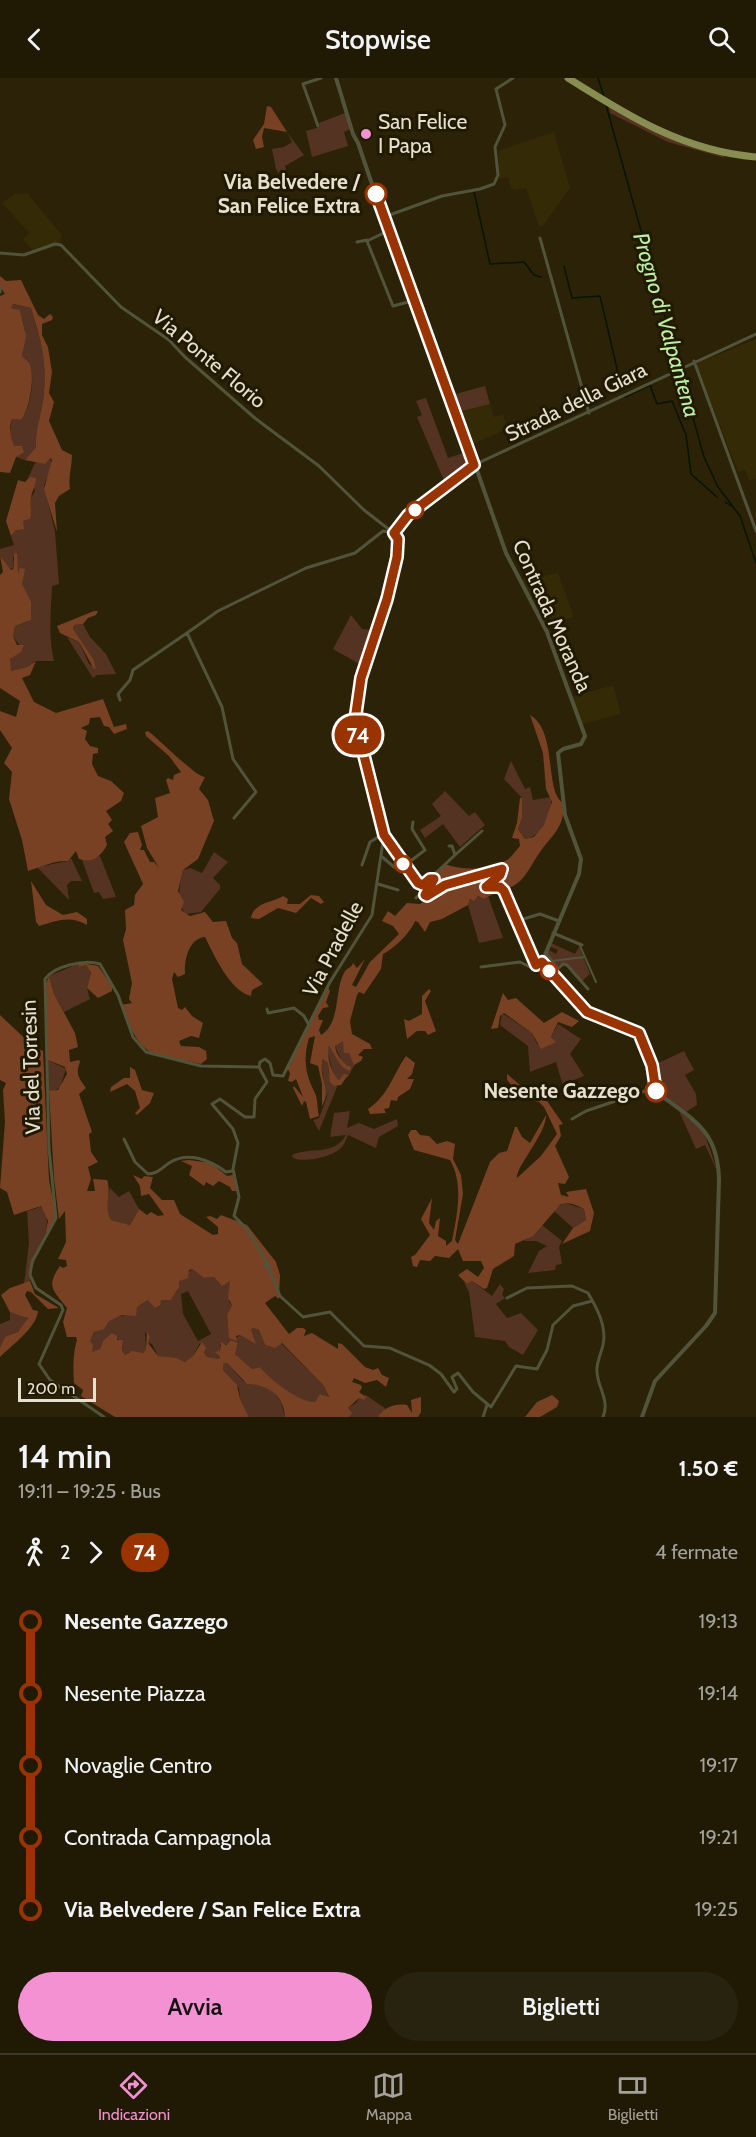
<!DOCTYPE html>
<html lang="it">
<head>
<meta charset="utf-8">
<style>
  :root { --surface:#201a05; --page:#28230f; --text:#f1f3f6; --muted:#a2a19a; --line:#3d3827; --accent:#f491d3 }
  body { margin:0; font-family:Cabin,sans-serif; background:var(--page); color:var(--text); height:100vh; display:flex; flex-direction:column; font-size:22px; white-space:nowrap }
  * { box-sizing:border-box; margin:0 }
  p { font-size:20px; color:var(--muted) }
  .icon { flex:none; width:33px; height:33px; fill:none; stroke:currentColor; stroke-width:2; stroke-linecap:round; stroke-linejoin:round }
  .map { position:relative; height:1339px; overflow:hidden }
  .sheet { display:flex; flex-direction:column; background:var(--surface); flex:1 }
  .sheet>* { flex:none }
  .badge { padding:0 12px; border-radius:20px; font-size:21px; line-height:39px }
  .scale { position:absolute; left:18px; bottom:15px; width:78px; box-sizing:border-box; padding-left:6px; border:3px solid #e5e0d0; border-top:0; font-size:16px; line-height:21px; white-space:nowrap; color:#e5e0d0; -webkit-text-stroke:4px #211900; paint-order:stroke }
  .map>.badge { position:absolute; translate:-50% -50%; box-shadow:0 0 0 3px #fff }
  .legs { display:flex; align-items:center; gap:9px; height:66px; padding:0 18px; font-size:20px }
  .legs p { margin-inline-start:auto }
  .overview { display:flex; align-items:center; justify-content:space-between; height:102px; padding:0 18px }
  h1 { font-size:33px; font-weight:600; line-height:45px }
  .action { display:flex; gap:12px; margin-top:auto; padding:12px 18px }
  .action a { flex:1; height:69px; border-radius:36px; background:var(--accent); color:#111; font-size:24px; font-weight:600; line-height:69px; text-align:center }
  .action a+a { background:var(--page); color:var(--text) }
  ul { padding:0 18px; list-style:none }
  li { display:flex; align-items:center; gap:21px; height:72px; font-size:22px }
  li i { display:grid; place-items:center; width:9px; height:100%; margin:0 8px; background:currentColor }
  li i::after { content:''; width:15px; height:15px; margin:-8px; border:4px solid; border-radius:50%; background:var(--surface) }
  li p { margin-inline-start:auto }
  li:first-child i { background:linear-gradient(#0000 50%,currentColor 0) }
  li:last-child i { background:linear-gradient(currentColor 50%,#0000 0) }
  header { display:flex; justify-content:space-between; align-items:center; height:78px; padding:0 18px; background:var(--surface); font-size:27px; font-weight:600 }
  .tabs { display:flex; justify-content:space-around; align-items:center; height:84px; border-top:2px solid var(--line); background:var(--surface); font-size:16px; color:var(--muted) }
  .tabs a { display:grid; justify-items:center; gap:3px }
  .tabs .active { color:var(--accent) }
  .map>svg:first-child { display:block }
  .built { fill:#352a06 }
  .green { fill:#553323; fill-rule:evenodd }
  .forest { fill:#794123; fill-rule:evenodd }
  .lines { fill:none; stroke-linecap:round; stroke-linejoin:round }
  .stream { stroke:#051600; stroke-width:1.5 }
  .pedestrian { stroke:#51543b; stroke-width:2 }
  .minor { stroke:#51543b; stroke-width:3 }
  .tertiary { stroke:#51543b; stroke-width:4 }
  .trunk { stroke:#888e52; stroke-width:7 }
  .line-1-casing { stroke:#fff; stroke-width:14 }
  .line-1 { stroke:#930; stroke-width:9 }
  .poi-dot { fill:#f491d3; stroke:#211900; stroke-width:2 }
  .stop-1-dot { fill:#fff; stroke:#930; stroke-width:3 }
  .labels { text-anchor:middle; stroke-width:6; stroke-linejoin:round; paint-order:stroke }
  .poi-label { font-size:21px; fill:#e5e0d0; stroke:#211900; text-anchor:start }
  .stop-label { font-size:21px; font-weight:bold; fill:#e5e0d0; stroke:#211900; text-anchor:end }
  .street-label { font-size:21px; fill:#e5e0d0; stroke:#211900 }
  .water-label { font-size:22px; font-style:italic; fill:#baf0a1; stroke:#211900 }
</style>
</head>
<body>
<header><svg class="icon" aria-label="back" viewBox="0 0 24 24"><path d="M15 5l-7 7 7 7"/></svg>Stopwise<svg class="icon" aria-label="search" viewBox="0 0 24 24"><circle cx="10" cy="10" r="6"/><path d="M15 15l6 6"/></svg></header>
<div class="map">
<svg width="756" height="1339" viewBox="0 0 756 1339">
  <rect width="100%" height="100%" fill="#2b2207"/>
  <path class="built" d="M554 54 570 110 543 148H539L526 110 515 112 511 110 508 99 499 101 498 73Z
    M27 115 62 157 60 166 33 173 23 161 29 155 2 125 15 116Z
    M756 261V401L749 403 745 392 738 394 696 286Z
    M490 326 494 339 503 336 507 351 469 368 458 334Z
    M558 495 574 539 545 548 522 502Z
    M613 607 621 636 582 646 572 619Z"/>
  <path class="green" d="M608 25 638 44 723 76 725 80 668 64 610 35Z
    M345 35 351 51 344 54 348 68 312 79 306 53 320 49 319 45Z
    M287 54 304 77 285 88 288 100 282 101 276 91 272 71 284 69 292 64Z
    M11 226 31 230C40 260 47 282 44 313 43 333 35 350 36 369L25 382 16 379 24 372 14 368 9 360 12 341 21 342C30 331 37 298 28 285 26 283 24 281 22 278L25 253 20 232 11 230Z
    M485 308 490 326 458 334 452 317Z
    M426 320 448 380 466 374 471 387 445 405 417 339 422 337 416 323Z
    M50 379 52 389 44 407 55 454 59 506 52 508C51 534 48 558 54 583H35L27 589 11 593 9 583 20 568 13 558 15 548 29 543C31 527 26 524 23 510 21 503 23 498 20 490V494L18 496 17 494V476L13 479 14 490 9 491 0 478V471L14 467 11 458 23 443 30 441 31 420 35 413 30 399 27 402 35 385Z
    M351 537 362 551 371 552 361 587 333 571Z
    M83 546 90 559 106 576 116 596 97 597 93 600 67 559 79 564 89 586 96 589 73 551 74 547Z
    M511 683 525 711 530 709 533 722 551 719C553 735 542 759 525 761L518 751 522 740V720L504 701Z
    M445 713 469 738 475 734 485 747 460 769 443 746 425 760 420 752 441 738 432 726Z
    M214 774 228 784 213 800 220 807V811L201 834 186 836C175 825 180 806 183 792L190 790 202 795Z
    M100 778 116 819 103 821 99 814 94 815 82 782Z
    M71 780 82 803H71L67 807 69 822 37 789 68 783Z
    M477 818 483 821 488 818 503 860 479 865 468 827 469 823Z
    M551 865 575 876 579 869 590 896 582 903 567 886H560L556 890 550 889 544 882 547 871 556 876 558 872 549 868Z
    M78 886 79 889 86 887 91 893 87 910 90 921 64 934 54 916 49 898Z
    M502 935 532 955 537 966 547 967 553 961 551 959 558 946 581 961 570 976 584 998 574 1002 577 1014 571 1023 567 1022 556 984 530 994 528 968 500 947Z
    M343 962 346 975H349L355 986 348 999 339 1002 334 999 327 972 331 967 342 989 351 992 349 988 342 984 335 968Z
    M684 973 694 992 685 997 696 1016 697 1027 686 1034 656 1012 654 987Z
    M324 981 328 985 329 996 337 1009 319 1053 313 1042 319 1040 327 1019 321 987Z
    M48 982 66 991 60 1009 53 1014 49 1013Z
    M350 1033 347 1050 359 1045 374 1051 397 1041 398 1048 379 1059 376 1070 348 1057C346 1061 345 1066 341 1070 332 1079 305 1085 293 1080L292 1077C312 1068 333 1079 346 1057L330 1059 334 1035Z
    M679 1033 703 1051 718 1095 705 1067 696 1071Z
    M110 1110 119 1119 129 1113 139 1131 130 1147 111 1142C105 1132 107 1120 110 1110Z
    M565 1125 584 1131 586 1142 573 1150 553 1132Z
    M39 1127C61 1148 30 1178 30 1203L24 1206 29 1165 27 1133 38 1130Z
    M542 1147 562 1163 559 1169 562 1186 556 1187 555 1192 528 1195 539 1173 547 1168 536 1163H524Z
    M192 1191 204 1200 214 1199 221 1207 230 1202 229 1224 232 1227 227 1238 229 1256 236 1260 240 1257 253 1264 251 1252 253 1250 259 1252 265 1267 271 1269 281 1265 324 1308 329 1320 322 1316 315 1324C295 1324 273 1304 260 1289L252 1291 235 1276 238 1265 231 1262 227 1266H220V1281L207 1279 200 1265 193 1278 187 1284 158 1278 152 1266 148 1265 150 1259 145 1254 146 1271 143 1275 130 1274 125 1277 122 1272 123 1264 111 1257 102 1265 100 1272 92 1274C91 1271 89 1268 90 1265 91 1249 120 1233 134 1238L137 1229 148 1222 159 1225 161 1222H171L178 1211 179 1203ZM188 1213 211 1256 198 1263 183 1236 181 1216Z
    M472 1203 492 1218 500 1206 504 1211 502 1217 505 1220 496 1226 507 1240 521 1235 538 1252 523 1277 509 1269 505 1263 475 1259 469 1214 464 1204 467 1206Z
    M10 1234 25 1237 28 1243 18 1254 5 1261 0 1270V1246L10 1242Z
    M227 1285 243 1303 263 1307 273 1313 281 1324 285 1339H249L240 1321 239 1310 223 1292V1286Z
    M366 1317 386 1331 378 1339H349L351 1335 347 1331 357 1324 359 1319Z"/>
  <path class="forest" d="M267 28 271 29 287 54 264 50 262 59 264 69 256 71 253 62 264 46Z
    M0 198 6 203 21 202 38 237 44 241 50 236 53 239 52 242 42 246V257L48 269 52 294 49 315 54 324 49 343 62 372 72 377C72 389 68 399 70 411L59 418 55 425 57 454 44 411 52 382 50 380 45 386 25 382 36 369C35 349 43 333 44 313 47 283 40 259 31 230L13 226 11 230 20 232 26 258 22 278C24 281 27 282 29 285 36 297 29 333 21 342L12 341C8 352 11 359 14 368H22L24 374 16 379 10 395 0 394V218L5 216 0 209Z
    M30 399 36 400C36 408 32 412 31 420 30 427 32 434 30 441L23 443 24 451 16 452 11 458 6 443 18 402 25 404Z
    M17 475 18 496 20 490 25 491 22 506 31 524V542L15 548 13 558 17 567H24L21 574 10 581 11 593 27 589 36 583 30 597 22 600 34 624 56 635 103 621 114 649 126 646 127 651 114 656 109 649 104 648 100 639 90 640 89 646 81 650 87 653 85 661 90 668 98 670V675L93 676 92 686 98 698 111 703 124 715 121 723 106 733 112 742 108 746 113 753 105 759 107 767C100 779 93 785 79 781L76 773 68 783C55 782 40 789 28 793L22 762 9 721 12 694 4 685 12 670 0 652V633L16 639 20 623 0 610V497L3 494 0 478 11 492 14 490V476Z
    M94 533H98L96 537 88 540 83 546 74 547 73 551 93 581 96 590 94 591 79 564 60 555 57 548Z
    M530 637C558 653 544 713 563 725 566 747 552 758 540 774 530 788 524 807 505 811L496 804 505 796 503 792C495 792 491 796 484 798 468 803 451 801 437 811L433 808 435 800 431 797 445 786C462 793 491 792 507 782 512 779 516 772 520 768L519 761 512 760 517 745 520 720H522V740L518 751 525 761 534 759 544 747 552 724 546 711 543 675Z
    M148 653C160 662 196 699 205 699L199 711 208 722 214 743 198 781 183 792 178 813 184 824 181 832 190 838 205 834 213 844 226 843 232 860 237 865 242 886 263 906 252 912 251 918C230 913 214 877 205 859 189 860 184 882 185 896L178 899 174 894 172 901 178 930 182 932 185 929 192 938 203 945 199 960 191 958 179 963 181 968 199 969 206 973 207 981 201 986C146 974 143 982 121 927L132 925 129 921 132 905 123 862 126 851 125 832 134 827 135 817 143 806 124 764 130 755 138 754 142 767 140 772H144L150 784H154L159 790 147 770 141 748 158 739 155 720 170 715 166 702 168 700 173 702 174 697 181 694 169 678 146 658 145 654Z
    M481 802 486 812H502L483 821 478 818 474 823 470 821 468 827 442 841 430 844 425 854 418 844 415 843C411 854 394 871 383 876L381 891 364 916 359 914 357 917 350 943 352 956 370 966 372 971H364L358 977 363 979 361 983 354 987 349 975H344L343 963 335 968C336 977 343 986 351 989L350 993 342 989 329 968C326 977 331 996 339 1002L344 996 348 997 341 1007 334 1008 330 1004 328 985 323 981C317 999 333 1011 322 1028V1006L318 988 310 985 315 958 309 960C303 981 305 996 315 1015 318 1021 317 1031 319 1038L310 1041 306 1024 304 1023 302 1028 293 1010 294 1008 303 1019 296 1001 292 1004 288 1003 290 995 287 990 328 910 330 913 326 924 329 929 323 930 318 938 319 942H323L319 952 321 957C341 945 334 913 344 895 348 888 350 892 353 885L357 890 365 881 352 907 356 909 370 884 399 856 393 848 382 843 388 833 395 838 407 825 420 826 451 807Z
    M31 803 46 827 63 837 77 834 87 841V847C70 837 57 843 39 848L36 844Z
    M311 817 319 818 324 824 321 826 311 820 296 835 278 830 259 841 251 840C254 824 272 825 283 818L288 821 287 826H300Z
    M82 885 98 888 112 908V913L98 920 87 910 91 894 86 887 79 889 78 886Z
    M49 898 54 916 75 955 78 969 69 972 70 984 79 982 80 984C75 996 79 1000 86 1010L79 1016 92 1054 89 1056 91 1074 98 1084 88 1089 91 1101 87 1113H95L93 1101 107 1102C112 1116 103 1128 111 1142L130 1147 139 1131 147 1137 151 1134 158 1138 164 1137 149 1116 141 1118 140 1108 133 1097 142 1101 144 1098 153 1099 150 1110 162 1122H174L180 1136 213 1157 218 1156V1149L206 1139 210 1138 217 1141 221 1137 247 1147 276 1184 280 1197 279 1221 275 1218 265 1225 289 1256 297 1250H303L306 1252 304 1258 312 1255 338 1271V1265L342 1266 365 1289 373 1292 378 1290 382 1297 389 1300 386 1309 377 1302 365 1305 354 1300 352 1304 361 1307 362 1310 359 1314 366 1319 364 1322 359 1320 348 1330 352 1335 349 1339H285C284 1317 267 1306 247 1306L227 1285 223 1286V1292L237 1307 240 1321 249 1339H115L81 1318 83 1312 74 1305C73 1293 73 1273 77 1262L76 1259H67L63 1244 67 1230C54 1213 45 1209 60 1188L63 1190 67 1188 66 1182 58 1181 66 1164 65 1133 59 1141 54 1100 49 1013 58 1012 67 996 65 989 48 982 45 908ZM192 1191 204 1200 214 1199 222 1208 230 1203 228 1220 232 1227 227 1237 229 1260 237 1263 236 1258 240 1257 256 1266 251 1252 253 1250 259 1252 265 1267 275 1270 282 1265 324 1308 329 1319 320 1316 315 1324C298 1324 272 1303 260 1289L252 1291 235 1276 238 1265 231 1262 226 1267 221 1264 220 1273 215 1274 220 1278V1281L207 1279 204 1274 206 1270 202 1264 193 1278 185 1284 176 1280 158 1278 148 1265 150 1259 147 1254 146 1271 143 1275 132 1273 125 1277 122 1272 123 1262H117V1258L112 1255 103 1263 100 1271 92 1274 93 1267 90 1263 94 1254 104 1251 109 1243 122 1237 136 1238 137 1229 148 1222 155 1230 160 1227 161 1222H171L179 1209V1203L188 1200 189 1192Z
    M429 911 431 913 425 923 436 953 428 957 425 953H417L407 961 404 941 409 943 422 936V918Z
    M503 915 508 922 516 920 544 945 562 934 579 943 572 949 558 944 551 959 556 964 541 971 532 955 504 935 500 938 498 950 491 951Z
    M0 937 34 969 43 973 49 1102 55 1132V1142L45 1158 48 1143 41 1128 14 1137 7 1114 0 1110 5 1044 3 1012 6 1005 0 1002Z
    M406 978 415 985 412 996 407 1001H414L410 1011 398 1019 397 1023 391 1022 389 1030 384 1031 386 1035 370 1036 368 1031C389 1017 393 996 406 978Z
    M130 989 135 992 142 1012 154 1015 150 1025 137 1037 135 1035 140 1030 135 1013 127 1006 110 1014 111 1009 124 1000H130Z
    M507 996 528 1014 547 1023 563 1046 559 1047 561 1058 555 1068 569 1099 565 1106 558 1105 561 1117 569 1119 566 1114 586 1111 594 1135 590 1153 562 1166 573 1150 586 1142 584 1131C575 1127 569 1123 560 1127L533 1158 515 1166 514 1178 493 1191 487 1210 484 1211 472 1203 467 1206 458 1197 467 1191 478 1199 484 1190 481 1183H463L458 1171 449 1180 435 1178 430 1183 420 1182 417 1189 413 1188 411 1179 415 1177 430 1157 421 1141 432 1120 429 1145 434 1152 436 1143 440 1140 438 1158 446 1163V1168L452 1163C457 1137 464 1106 450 1082L414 1072 408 1057 411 1052H416L420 1057 429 1058 437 1066 447 1063 455 1066 453 1081 461 1097 463 1116 455 1162 458 1166 490 1084 499 1075 507 1073 515 1049H517L522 1059 530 1065 546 1037C547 1055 515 1090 517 1100L541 1078 557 1056 544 1029 539 1024 523 1020 507 1002Z
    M189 1082 211 1085 227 1098 233 1097 238 1113H232L230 1109 219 1103 213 1108 206 1104 204 1108 189 1097 192 1088 181 1083Z
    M30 1203 35 1216 59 1230 48 1231 31 1214 27 1213 25 1217 33 1232 38 1233C37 1249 12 1267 0 1279V1270L5 1259 18 1254 28 1240 10 1234 1 1217 10 1210Z
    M552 1317 559 1323 557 1329 540 1339H525L537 1324Z
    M421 1319V1334L418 1339H378C384 1329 396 1325 407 1327L412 1335 411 1322Z"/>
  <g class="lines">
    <path class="stream" d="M598 0 604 19
      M606 27 704 379 718 409 740 438 756 485
      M474 114 490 186 524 184 534 197 541 199
      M564 188 572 220 600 218 622 312
      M625 319 650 307 657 326 672 323 686 357 691 396 717 419
      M725 424 731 428"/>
    <path class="pedestrian" d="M580 868 596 904
      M547 876 558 890
      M552 883 584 879"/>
    <path class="minor" d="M318 48 303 6 321 0
      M384 139 442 118 480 111 494 106 498 97 495 69 505 47 496 11 513 0
      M388 153 367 163 393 228 416 222
      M540 160 589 335
      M357 164 367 162
      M0 175 24 177 55 166 61 167 121 229 169 262 185 279 256 341 319 388 364 432 391 453
      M0 209V214
      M694 283 756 453
      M394 455C410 474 361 592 356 622 352 653 365 683 373 712 376 726 378 743 384 756 390 772 408 799 423 807L455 777
      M394 455 408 437 474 387 756 256
      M120 622 118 616 130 602 133 592 187 555
      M234 740 256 714 233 681 222 629 187 555 218 533 306 490 355 475 383 453 394 455
      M449 768H452L455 777 482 753
      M381 778 394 789
      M362 787 370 764 383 756
      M404 788 425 772 412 751 413 744
      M432 800 434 803 427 813V818L445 808 502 791 500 797 486 809H500L504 813 536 887
      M378 806 398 812
      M416 820 426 809 425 806
      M517 843 540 836 559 843
      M553 855 582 867
      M481 889 520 884 532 890 542 884
      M552 896 563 886 567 887 588 911
      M267 931 268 935 294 930 304 938 309 947
      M259 989 260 984 265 981 270 985 273 997 283 998 330 904 372 837 384 757
      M259 989 267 1004 255 1021 254 1039H245L220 1021 212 1026 233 1051 238 1065 233 1091 239 1119 234 1138 247 1151 270 1190 264 1187
      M572 1041 586 1033 654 1010
      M124 1061 135 1084 148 1096C157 1096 162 1090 169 1085 188 1073 210 1082 226 1094L232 1093
      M269 1191 280 1218 303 1239 330 1234 364 1268 390 1270 429 1287 441 1296 454 1314 457 1311 452 1299 458 1295 473 1314 491 1329 516 1288 537 1291 547 1272 553 1247 573 1228 592 1223
      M507 1220 527 1210 572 1208 588 1215C597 1230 607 1249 603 1267 601 1276 596 1285 597 1294 598 1311 610 1322 603 1339
      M104 1339 50 1302 39 1286 63 1232 61 1227 36 1210 30 1197 32 1184 56 1140 49 1071 45 901C54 888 85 881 100 886L118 917 133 959 146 974 201 988 259 989
      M483 1339 487 1327"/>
    <path class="tertiary" d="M336 0 353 56 358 65 394 171 409 204 446 304 506 475 547 554 585 658 581 666 563 671 558 675 565 737 581 781 579 796 542 884 587 934 640 957 653 990 655 1013C691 1041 718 1050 719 1102L715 1235 706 1248 655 1303 642 1339"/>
    <path class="trunk" d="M568 0C628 38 684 73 756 79"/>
  </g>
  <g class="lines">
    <defs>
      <path id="line-1" d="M376 116C408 207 442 296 474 387L408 437 394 455 398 461 397 479 387 521 361 600 355 642 384 757 418 805 423 807 430 801H434L425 817 427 818 445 807 502 791 500 797 486 809H500L504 813 536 887 542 884 587 934 639 955 652 987 656 1013"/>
    </defs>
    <use href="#line-1" class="line-1-casing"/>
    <use href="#line-1" class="line-1"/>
  </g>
  <circle class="poi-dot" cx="366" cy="56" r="6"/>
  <g class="stop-1-dot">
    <circle cx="376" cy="116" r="10"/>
    <circle cx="415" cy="432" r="8"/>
    <circle cx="403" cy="786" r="8"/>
    <circle cx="549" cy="893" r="8"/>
    <circle cx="656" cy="1013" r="10"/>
  </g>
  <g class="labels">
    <g class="poi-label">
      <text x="378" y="51">San Felice<tspan x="378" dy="24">I Papa</tspan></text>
    </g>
    <g class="stop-label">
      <text x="360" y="111">Via Belvedere /<tspan x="360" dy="24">San Felice Extra</tspan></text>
      <text x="640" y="1020">Nesente Gazzego</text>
    </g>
    <g class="street-label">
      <text transform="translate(209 281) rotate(40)" y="7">Via Ponte Florio</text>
      <text transform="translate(576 324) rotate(-26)" y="7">Strada della Giara</text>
      <text transform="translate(552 538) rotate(66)" y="7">Contrada Moranda</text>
      <text transform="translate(333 871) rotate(-62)" y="7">Via Pradelle</text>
      <text transform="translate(31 989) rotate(-92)" y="7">Via del Torresin</text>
    </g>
    <g class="water-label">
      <text transform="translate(667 247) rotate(74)" y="8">Progno di Valpantena</text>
    </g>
  </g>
</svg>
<div class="scale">200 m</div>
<b class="badge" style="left:358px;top:657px;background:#930;color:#fff">74</b>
</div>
<section class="sheet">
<div class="overview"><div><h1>14 min</h1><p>19:11 – 19:25 · Bus</p></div><b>1.50 €</b></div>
<div class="legs"><svg class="icon" aria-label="walk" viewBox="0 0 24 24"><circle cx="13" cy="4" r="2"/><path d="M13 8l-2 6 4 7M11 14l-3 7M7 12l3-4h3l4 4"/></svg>2<svg class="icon" aria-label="forward" viewBox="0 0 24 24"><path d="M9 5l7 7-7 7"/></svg><b class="badge" style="background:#930;color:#fff">74</b><p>4 fermate</p></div>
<ul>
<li><i style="color:#930"></i><b>Nesente Gazzego</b><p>19:13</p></li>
<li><i style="color:#930"></i><span>Nesente Piazza</span><p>19:14</p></li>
<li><i style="color:#930"></i><span>Novaglie Centro</span><p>19:17</p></li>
<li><i style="color:#930"></i><span>Contrada Campagnola</span><p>19:21</p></li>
<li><i style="color:#930"></i><b>Via Belvedere / San Felice Extra</b><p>19:25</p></li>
</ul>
<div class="action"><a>Avvia</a><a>Biglietti</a></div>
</section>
<nav class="tabs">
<a class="active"><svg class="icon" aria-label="directions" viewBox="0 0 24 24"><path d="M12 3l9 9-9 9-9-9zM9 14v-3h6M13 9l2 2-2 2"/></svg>Indicazioni</a>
<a><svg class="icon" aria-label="map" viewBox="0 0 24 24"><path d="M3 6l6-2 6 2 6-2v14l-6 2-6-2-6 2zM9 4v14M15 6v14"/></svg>Mappa</a>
<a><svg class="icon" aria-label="tickets" viewBox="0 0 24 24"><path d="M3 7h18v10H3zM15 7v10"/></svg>Biglietti</a>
</nav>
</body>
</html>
